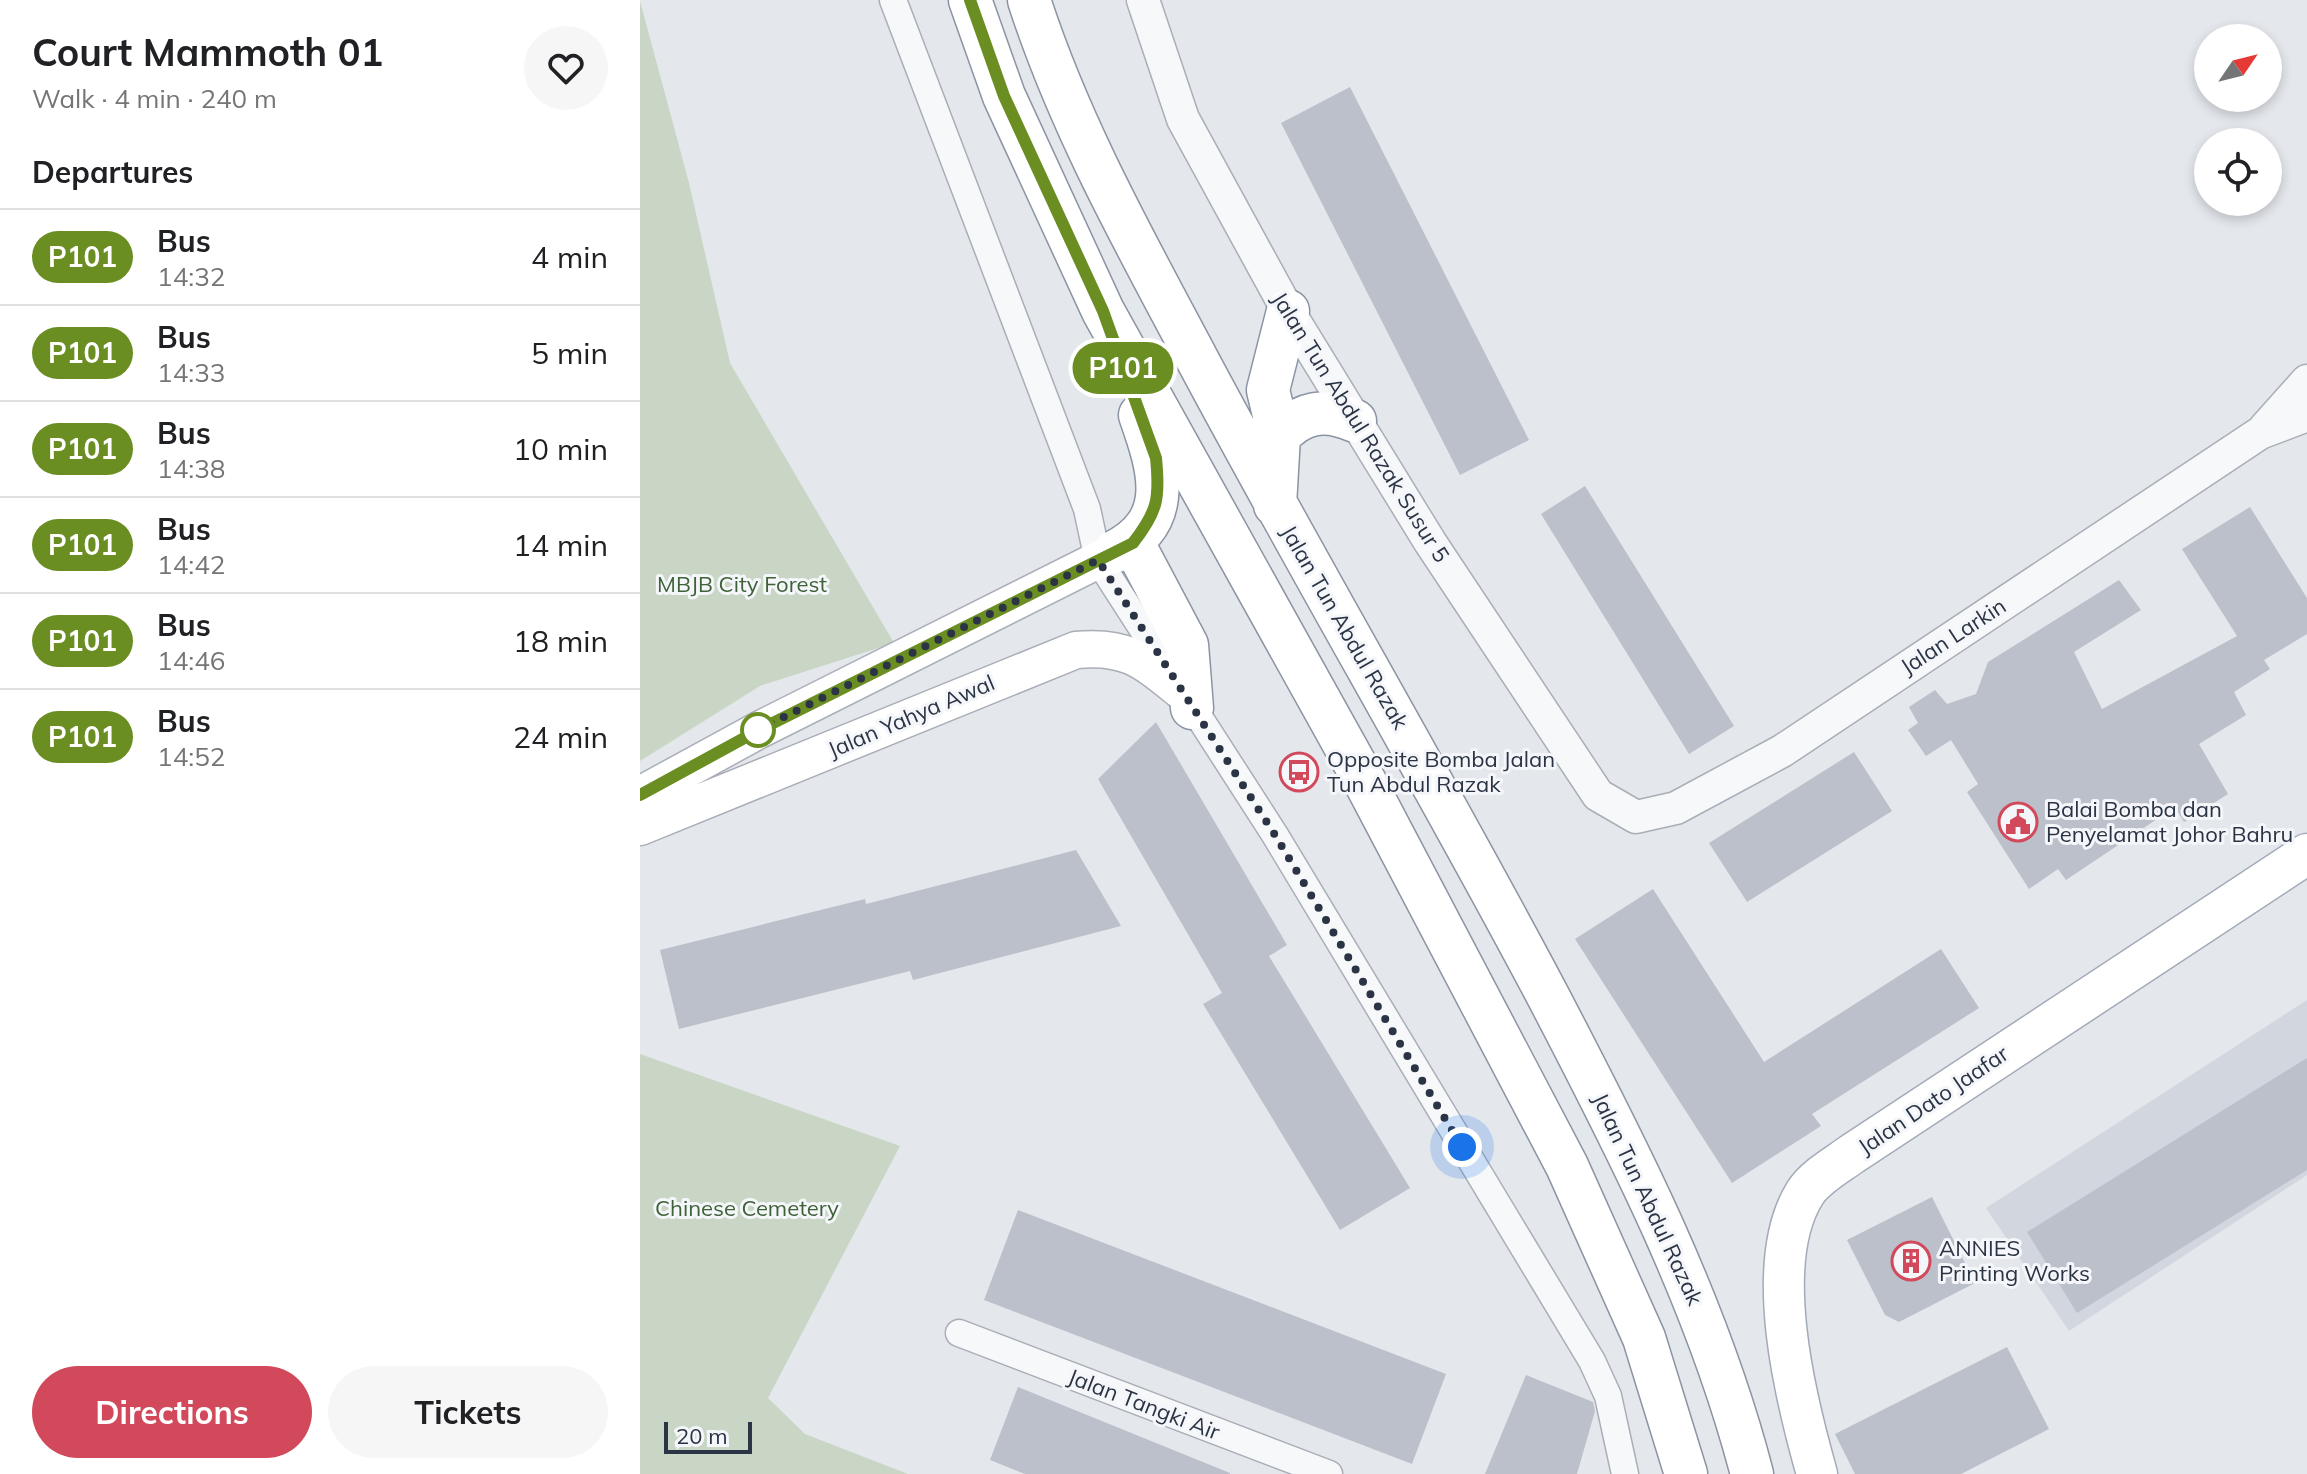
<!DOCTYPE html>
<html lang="en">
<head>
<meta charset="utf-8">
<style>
  :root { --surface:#fff; --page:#f6f6f6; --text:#202124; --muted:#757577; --line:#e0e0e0; --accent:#d1495b }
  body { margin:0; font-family:Mulish,sans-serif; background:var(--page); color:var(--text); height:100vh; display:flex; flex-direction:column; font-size:30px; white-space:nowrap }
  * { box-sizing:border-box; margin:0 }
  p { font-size:26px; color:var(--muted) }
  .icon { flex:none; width:44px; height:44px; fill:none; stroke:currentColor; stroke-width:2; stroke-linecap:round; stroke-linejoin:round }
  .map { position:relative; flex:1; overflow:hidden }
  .sheet { display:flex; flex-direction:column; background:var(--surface); width:640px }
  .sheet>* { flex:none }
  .badge { padding:0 16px; border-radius:26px; font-size:28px; line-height:52px }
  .needle { width:52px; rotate:55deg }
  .buttons { position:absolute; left:1554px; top:24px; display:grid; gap:16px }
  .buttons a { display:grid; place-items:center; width:88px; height:88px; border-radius:50%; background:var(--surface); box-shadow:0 4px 12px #0003; font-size:40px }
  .scale { position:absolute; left:24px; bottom:20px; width:88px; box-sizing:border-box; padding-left:8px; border:4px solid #2b3445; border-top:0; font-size:22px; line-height:28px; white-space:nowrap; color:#2b3445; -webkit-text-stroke:6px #f4f6f9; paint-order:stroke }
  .you { position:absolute; width:40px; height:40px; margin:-20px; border:6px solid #fff; border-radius:50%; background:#1a73e8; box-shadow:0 0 0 12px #1a73e833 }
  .map>.badge { position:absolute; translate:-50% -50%; box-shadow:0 0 0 4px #fff }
  h2 { padding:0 32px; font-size:30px; line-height:72px }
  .round { display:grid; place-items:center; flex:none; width:84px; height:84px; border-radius:42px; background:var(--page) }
  .summary { display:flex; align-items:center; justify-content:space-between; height:136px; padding:0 32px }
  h1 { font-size:38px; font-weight:700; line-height:60px }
  .cta { display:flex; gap:16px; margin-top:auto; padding:16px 32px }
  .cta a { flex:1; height:92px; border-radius:48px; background:var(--accent); color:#fff; font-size:32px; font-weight:700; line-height:92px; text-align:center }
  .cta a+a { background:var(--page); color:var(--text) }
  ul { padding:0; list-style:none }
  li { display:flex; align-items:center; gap:24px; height:96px; padding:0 32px; border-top:2px solid var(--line) }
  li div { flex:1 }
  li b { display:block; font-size:30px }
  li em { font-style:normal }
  li .badge { min-width:88px; font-weight:700; text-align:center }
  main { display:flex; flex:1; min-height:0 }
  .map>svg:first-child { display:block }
  .built { fill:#d2d6de }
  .green { fill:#c9d6c5 }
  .building { fill:#bbc0ca }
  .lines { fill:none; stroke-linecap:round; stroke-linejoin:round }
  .minor-casing { stroke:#a9aeb7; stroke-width:29 }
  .tertiary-casing { stroke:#a9aeb7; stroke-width:35 }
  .secondary-casing { stroke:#a9aeb7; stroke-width:39 }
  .primary-casing { stroke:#a3abb8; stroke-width:43 }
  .trunk-casing { stroke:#8b94a3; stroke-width:45 }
  .minor { stroke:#f7f8fa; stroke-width:26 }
  .tertiary { stroke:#f7f8fa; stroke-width:32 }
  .secondary { stroke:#fff; stroke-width:36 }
  .primary { stroke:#fff; stroke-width:40 }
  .trunk { stroke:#fff; stroke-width:42 }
  .line-casing { stroke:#fff; stroke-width:18 }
  .line { stroke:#6b8e23; stroke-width:12 }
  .walk { stroke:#2b3445; stroke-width:8; stroke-dasharray:0 14.4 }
  .stop-dot { fill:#fff; stroke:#6b8e23; stroke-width:4 }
  .labels { text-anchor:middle; stroke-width:6; stroke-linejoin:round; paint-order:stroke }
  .street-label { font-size:22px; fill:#2b3445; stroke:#f4f6f9 }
  .park-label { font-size:22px; fill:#3f6138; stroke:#f4f6f9 }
  .poi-label { font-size:22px; fill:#2b3445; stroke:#f4f6f9; text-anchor:start }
</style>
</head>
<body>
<main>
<section class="sheet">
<div class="summary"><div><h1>Court Mammoth 01</h1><p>Walk · 4 min · 240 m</p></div><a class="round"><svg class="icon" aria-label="heart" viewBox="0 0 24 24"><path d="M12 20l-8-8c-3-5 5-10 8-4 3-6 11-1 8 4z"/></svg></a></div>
<h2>Departures</h2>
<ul>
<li><span class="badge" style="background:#6b8e23;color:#fff">P101</span><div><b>Bus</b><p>14:32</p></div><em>4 min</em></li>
<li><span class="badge" style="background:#6b8e23;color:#fff">P101</span><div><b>Bus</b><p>14:33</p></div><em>5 min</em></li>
<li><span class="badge" style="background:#6b8e23;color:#fff">P101</span><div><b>Bus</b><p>14:38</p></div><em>10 min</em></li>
<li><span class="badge" style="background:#6b8e23;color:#fff">P101</span><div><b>Bus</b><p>14:42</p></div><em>14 min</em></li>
<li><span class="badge" style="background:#6b8e23;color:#fff">P101</span><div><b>Bus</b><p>14:46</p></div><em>18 min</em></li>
<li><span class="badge" style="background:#6b8e23;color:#fff">P101</span><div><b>Bus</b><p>14:52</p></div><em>24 min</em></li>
</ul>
<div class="cta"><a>Directions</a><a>Tickets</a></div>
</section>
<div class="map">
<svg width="1667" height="1474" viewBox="0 0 1667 1474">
  <rect width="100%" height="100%" fill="#e4e7ec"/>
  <path class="built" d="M1667 1000V1175L1429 1331 1346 1208Z"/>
  <path class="green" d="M0 1 49 183 90 363 254 643 120 686 0 761Z
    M0 1054 260 1146 128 1398 165 1434 268 1474H0Z"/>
  <path class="building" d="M710 87 889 440 820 475 641 123Z
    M945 486 1094 726 1049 754 901 514Z
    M1610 507 1667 598V634L1624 660 1630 669 1594 692 1606 715 1559 744 1588 794 1544 822 1535 807 1426 880 1418 869 1389 889 1327 792 1338 784 1311 740 1286 756 1268 730 1278 723 1269 707 1295 690 1307 704 1336 694 1348 662 1479 580 1501 610 1434 652 1462 709 1597 636 1542 549Z
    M516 722 647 945 629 956 770 1188 700 1230 563 1004 582 993 458 779Z
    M1214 752 1252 811 1107 902 1069 843Z
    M436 850 481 926 273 980 270 971 39 1029 20 950 225 899 226 904Z
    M1013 889 1124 1062 1301 949 1339 1008 1172 1114 1181 1126 1092 1183 935 939Z
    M1667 1058V1170L1437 1313 1387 1232Z
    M1292 1197 1335 1283 1259 1322 1245 1315 1207 1240Z
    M378 1210 806 1374 772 1464 344 1300Z
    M1367 1347 1409 1429 1321 1474H1215L1195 1434Z
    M886 1375 953 1402 955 1411 937 1474H845Z
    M378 1387 590 1473V1474H385L350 1460Z"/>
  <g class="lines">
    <defs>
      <path id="minor" d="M253 0 447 509 458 560 635 835 952 1361 968 1396 985 1474
        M319 1333 689 1474"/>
      <path id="tertiary" d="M503 0 543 119 648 311 790 542 958 795 996 817 1036 808 1142 751 1620 433 1667 415
        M1625 428 1667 381"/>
      <path id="secondary" d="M0 795 119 730 474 552
        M0 827 436 650C486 645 503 660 540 690"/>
      <path id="primary" d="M1177 1474C1156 1400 1121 1263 1165 1193 1175 1177 1197 1165 1212 1154L1667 854"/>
      <path id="trunk" d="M330 0 364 96 463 311 724 780 927 1166 1004 1338 1046 1474
        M389 0C430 127 495 242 557 359 671 573 795 782 908 996 989 1151 1068 1305 1112 1474
        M639 436C662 411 685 408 715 421
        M635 505 639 436 628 390 648 311
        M493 543 547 645 552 708
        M474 552C536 521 519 469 500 415"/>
    </defs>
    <use href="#minor" class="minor-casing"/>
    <use href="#tertiary" class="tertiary-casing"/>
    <use href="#secondary" class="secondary-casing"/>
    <use href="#primary" class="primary-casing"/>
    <use href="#trunk" class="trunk-casing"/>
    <use href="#minor" class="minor"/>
    <use href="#tertiary" class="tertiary"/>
    <use href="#secondary" class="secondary"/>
    <use href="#primary" class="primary"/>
    <use href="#trunk" class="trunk"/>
  </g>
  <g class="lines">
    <defs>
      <path id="line" d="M0 795 119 730 493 543C518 511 520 498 516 458L463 311 364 96 330 0"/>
    </defs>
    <use href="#line" class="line-casing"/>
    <use href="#line" class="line"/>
    <path class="walk" d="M118 730 458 560 635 835 822 1147"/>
  </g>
  <defs>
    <symbol id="bus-ring" viewBox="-11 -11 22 22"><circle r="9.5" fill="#f4f6f9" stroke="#d1495b" stroke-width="1.5"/><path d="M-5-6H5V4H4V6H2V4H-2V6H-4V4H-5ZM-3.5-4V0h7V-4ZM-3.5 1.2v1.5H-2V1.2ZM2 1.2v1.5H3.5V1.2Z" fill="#d1495b"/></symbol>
    <symbol id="civic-ring" viewBox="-11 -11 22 22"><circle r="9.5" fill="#f4f6f9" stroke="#d1495b" stroke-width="1.5"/><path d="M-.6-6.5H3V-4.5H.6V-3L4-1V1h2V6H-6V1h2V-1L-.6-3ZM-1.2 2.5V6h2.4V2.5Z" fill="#d1495b"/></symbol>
    <symbol id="building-ring" viewBox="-11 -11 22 22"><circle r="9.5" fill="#f4f6f9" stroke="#d1495b" stroke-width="1.5"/><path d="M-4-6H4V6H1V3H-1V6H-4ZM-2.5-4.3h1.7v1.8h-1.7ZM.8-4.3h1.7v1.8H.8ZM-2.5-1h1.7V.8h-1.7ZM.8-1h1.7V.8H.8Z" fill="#d1495b"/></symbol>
  </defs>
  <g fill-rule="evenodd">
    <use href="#bus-ring" x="637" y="750" width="44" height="44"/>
    <use href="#civic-ring" x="1356" y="800" width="44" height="44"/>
    <use href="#building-ring" x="1249" y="1239" width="44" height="44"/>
  </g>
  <circle class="stop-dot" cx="118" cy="730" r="16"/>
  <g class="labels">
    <g class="street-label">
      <text transform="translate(721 427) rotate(58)" y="8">Jalan Tun Abdul Razak Susur 5</text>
      <text transform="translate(705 627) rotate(60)" y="8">Jalan Tun Abdul Razak</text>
      <text transform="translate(1313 636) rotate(-33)" y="8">Jalan Larkin</text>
      <text transform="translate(271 716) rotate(-23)" y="8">Jalan Yahya Awal</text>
      <text transform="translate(1293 1100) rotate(-34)" y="8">Jalan Dato Jaafar</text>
      <text transform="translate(1008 1199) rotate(65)" y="8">Jalan Tun Abdul Razak</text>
      <text transform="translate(504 1404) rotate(21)" y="8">Jalan Tangki Air</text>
    </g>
    <g class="park-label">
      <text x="102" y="592">MBJB City Forest</text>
      <text x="107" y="1216">Chinese Cemetery</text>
    </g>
    <g class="poi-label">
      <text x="687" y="767">Opposite Bomba Jalan<tspan x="687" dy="25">Tun Abdul Razak</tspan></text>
      <text x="1406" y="817">Balai Bomba dan<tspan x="1406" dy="25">Penyelamat Johor Bahru</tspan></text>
      <text x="1299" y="1256">ANNIES<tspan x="1299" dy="25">Printing Works</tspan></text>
    </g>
  </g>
</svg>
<div class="buttons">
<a><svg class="needle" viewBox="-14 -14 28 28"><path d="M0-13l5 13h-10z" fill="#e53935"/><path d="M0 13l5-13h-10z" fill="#757577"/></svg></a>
<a><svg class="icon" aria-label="locate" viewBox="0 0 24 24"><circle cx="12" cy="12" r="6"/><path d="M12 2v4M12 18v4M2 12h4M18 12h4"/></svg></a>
</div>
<div class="scale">20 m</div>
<div class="you" style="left:822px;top:1147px"></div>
<b class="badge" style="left:483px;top:368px;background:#6b8e23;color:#fff">P101</b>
</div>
</main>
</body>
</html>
